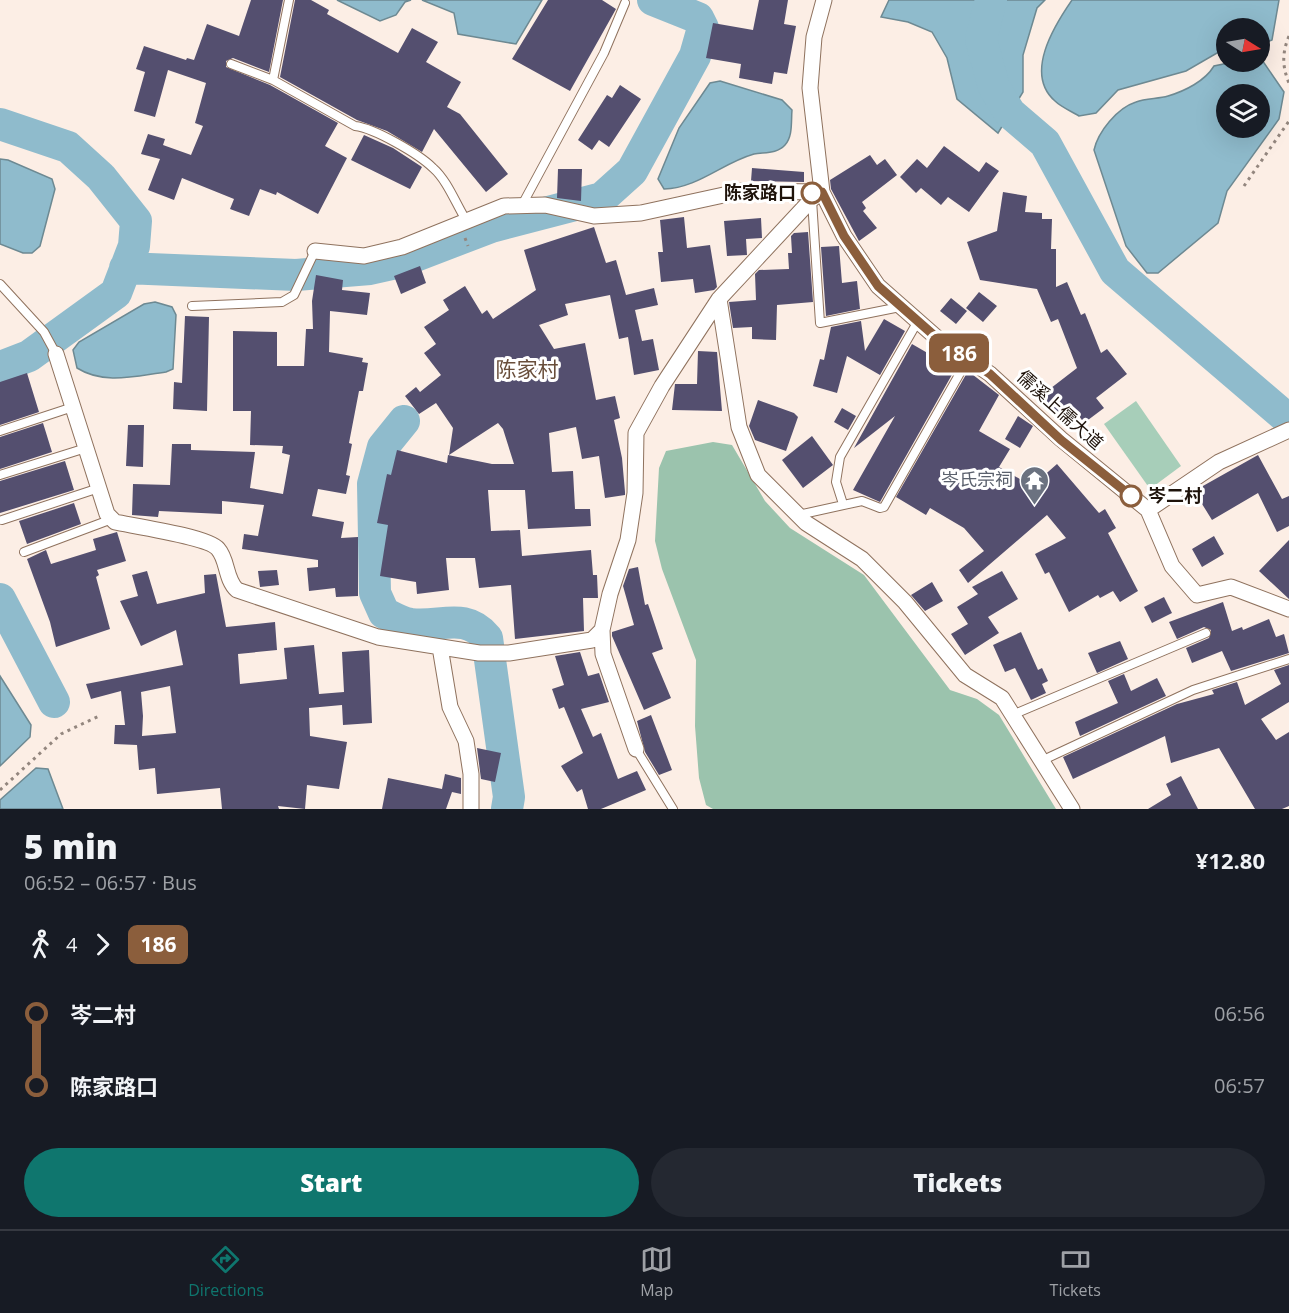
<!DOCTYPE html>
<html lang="en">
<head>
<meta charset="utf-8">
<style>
  :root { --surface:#171b24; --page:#242831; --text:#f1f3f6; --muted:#9ea1a6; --line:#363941; --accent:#0f766e }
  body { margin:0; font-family:"Open Sans","Noto Sans SC",sans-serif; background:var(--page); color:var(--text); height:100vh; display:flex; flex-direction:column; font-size:22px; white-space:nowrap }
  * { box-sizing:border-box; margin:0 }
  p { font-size:20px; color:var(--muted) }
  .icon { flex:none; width:33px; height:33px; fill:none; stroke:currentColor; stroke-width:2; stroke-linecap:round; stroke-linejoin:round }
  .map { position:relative; height:809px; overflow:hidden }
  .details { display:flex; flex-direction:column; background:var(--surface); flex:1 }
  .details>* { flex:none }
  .badge { padding:0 12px; border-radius:9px; font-size:21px; line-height:39px }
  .needle { width:39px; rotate:101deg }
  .tools { position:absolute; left:1216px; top:18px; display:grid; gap:12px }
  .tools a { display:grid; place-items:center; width:54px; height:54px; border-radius:50%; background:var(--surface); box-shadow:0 6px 24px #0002; font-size:30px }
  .map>.badge { position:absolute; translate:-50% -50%; box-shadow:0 0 0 3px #fff }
  .legs { display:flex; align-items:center; gap:9px; height:66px; padding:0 24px; font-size:20px }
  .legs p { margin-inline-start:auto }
  .overview { display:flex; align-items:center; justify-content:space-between; height:102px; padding:0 24px }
  h1 { font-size:33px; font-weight:800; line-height:45px }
  .cta { display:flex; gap:12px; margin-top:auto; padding:12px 24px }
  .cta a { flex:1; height:69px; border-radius:36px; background:var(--accent); color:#fff; font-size:24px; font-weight:800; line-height:69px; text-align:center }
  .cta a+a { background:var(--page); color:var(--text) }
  ul { padding:0 24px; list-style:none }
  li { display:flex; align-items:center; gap:21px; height:72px; font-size:22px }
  li i { display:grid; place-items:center; width:9px; height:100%; margin:0 8px; background:currentColor }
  li i::after { content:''; width:15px; height:15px; margin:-8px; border:4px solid; border-radius:50%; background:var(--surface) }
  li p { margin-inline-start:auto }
  li:first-child i { background:linear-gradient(#0000 50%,currentColor 0) }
  li:last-child i { background:linear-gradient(currentColor 50%,#0000 0) }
  .dock { display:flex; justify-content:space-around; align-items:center; height:84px; border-top:2px solid var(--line); background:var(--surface); font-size:16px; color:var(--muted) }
  .dock a { display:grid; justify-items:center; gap:3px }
  .dock .on { color:var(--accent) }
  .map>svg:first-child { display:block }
  .green { fill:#a7ceb9 }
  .forest { fill:#9bc3ad }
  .water { fill:#8fbbcc; stroke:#6d8992; stroke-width:1.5; fill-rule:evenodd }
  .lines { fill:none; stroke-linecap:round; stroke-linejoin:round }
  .river { stroke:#8fbbcc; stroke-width:32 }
  .building { fill:#544f6f; fill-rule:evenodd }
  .service-casing { stroke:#8f725e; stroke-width:10 }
  .minor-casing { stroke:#8f725e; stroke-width:17 }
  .path { stroke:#93867e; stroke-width:3; stroke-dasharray:3 4.5; stroke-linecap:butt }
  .service { stroke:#fff; stroke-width:8 }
  .minor { stroke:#fff; stroke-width:15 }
  .line-1-casing { stroke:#fff; stroke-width:14 }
  .line-1 { stroke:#8b5e3c; stroke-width:9 }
  .stop-1-dot { fill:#fff; stroke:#8b5e3c; stroke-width:3 }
  .labels { text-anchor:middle; stroke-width:6; stroke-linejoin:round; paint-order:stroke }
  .stop-label { font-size:18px; font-weight:bold; fill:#1e130b; stroke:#fff; text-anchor:end }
  .street-label { font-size:18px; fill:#1e130b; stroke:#fff }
  .worship-label { font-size:18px; fill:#5b616d; stroke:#fff; text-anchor:end }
  .quarter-label { font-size:21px; fill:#694e3b; stroke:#fff }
</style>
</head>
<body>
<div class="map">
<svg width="1289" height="809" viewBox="0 0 1289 809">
  <rect width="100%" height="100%" fill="#fceee5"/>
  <path class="green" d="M1136 401 1181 466 1150 489 1104 424Z"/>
  <path class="forest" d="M713 442 732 445 765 501 790 528 864 575 950 690 977 699 999 715 1056 809H713L706 805 699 778 695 726 696 660 662 569 655 541 659 468 666 451Z"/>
  <path class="water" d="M337 0H411L405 2 396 15 380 21Z
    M422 0H542L516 44 458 34 454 13Z
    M889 0H1045L1037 8 1023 55V92L998 133 957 99 947 58 932 32 908 22 881 17Z
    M1072 0H1279L1272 40 1260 45V28H1227V51L1217 53 1186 71 1118 90 1096 113 1079 116C1071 111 1061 107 1055 101 1024 74 1054 26 1072 0Z
    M1260 57 1284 92 1279 119 1227 191 1218 223 1158 273H1147L1126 246 1094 150C1098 132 1117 108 1136 102 1146 98 1158 99 1168 96 1185 91 1205 81 1214 66L1233 62H1260ZM1227 94H1260V128H1227Z
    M720 81 782 100 792 110C791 122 793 136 785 145 777 154 764 152 754 154 722 163 698 188 664 189L658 179 679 128 710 83Z
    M0 159 8 160 52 179 55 189 40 246 32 253H23L0 244Z
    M155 302 172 307 176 315 173 369 166 372C135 376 104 385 77 368L73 350 79 342 144 304Z
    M0 676 31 725 30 737 0 766Z
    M36 768 48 769 63 809H0V800Z"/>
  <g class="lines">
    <path class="river" d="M991 0 981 39 994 87 1010 113 1045 143 1115 271 1289 420
      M0 124 68 147 101 177 136 221 134 246 116 293 29 356 0 367
      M125 268 296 275 370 269 397 263 491 227 602 198 632 171 695 56 703 28 698 18 653 0
      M404 421 383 447 373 484 375 593 384 613C392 617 402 623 411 624 440 628 465 611 487 638L509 797 507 809
      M0 599 54 702"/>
  </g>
  <path class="building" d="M251 0H283L269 72 233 58 226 61V67L270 85 338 123 325 146 347 158 318 214 277 192 276 195 260 189 249 216 230 209 234 199 182 178 174 200 148 190 160 159 141 154 148 134 165 139 163 145 191 155 203 126 195 123 206 83 168 70 155 117 134 111 145 72 136 69 144 46 186 60 187 58 194 60 207 24 239 36Z
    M295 0H311L329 10 327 14 398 53 412 28 438 42 426 62 461 82 447 107 460 114 508 174 486 192 434 129 422 152 387 131 357 120 280 77Z
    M548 0H602L616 9 570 91 512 59Z
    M759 0H788L784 24 796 26 787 74 774 72 772 84 739 78 741 64 706 58 713 23 753 30Z
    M620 85 641 99 609 147 599 140 592 150 578 140 607 95 612 98Z
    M364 135 393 148 422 167 410 189 351 160Z
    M944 146 979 172 986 162 999 171 969 212 948 197 941 205 921 188 916 193 900 177 917 159 927 168Z
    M870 155 877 165 885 159 897 175 862 202 866 208 863 211 877 228 859 241 831 189 830 180Z
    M752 168 804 172V182L751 181Z
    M558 169H582L581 201 557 198Z
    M1003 192 1027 196 1025 212 1042 213V219H1052L1051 249H1056V287L1067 282 1081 315 1085 313 1101 353 1107 349 1127 374 1096 398 1104 408 1084 423 1077 413 1064 423 1042 395 1077 368 1058 319 1051 322 1037 289 980 280 967 242 997 231Z
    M684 217 687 248 710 245 717 287 714 290 695 293 693 279 661 282 658 252H663L660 220Z
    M761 218 762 238 746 239 747 255 727 256 724 221Z
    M594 227 606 263 616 260 626 295 654 288 658 305 635 310 642 341 653 339 659 370 634 375 628 337 619 339 610 295 565 304 568 315 539 325 554 349 585 343 596 400 615 396 620 418 614 420 622 458 625 492V495L605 498 599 456 582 459 576 427 549 433 551 460 552 472 573 471 575 509H590L591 526 528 529 525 490H488L491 531 520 530 522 556 591 550 593 575H597L598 598H583L584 631 515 639 511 585 479 588 475 558H446L449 590 417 594 416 582 380 576 388 525 377 523 387 474 391 475 397 450 447 463 448 455 492 464H514L503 429 498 423 449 455 453 428 436 403 419 414 405 396 416 387 420 392 441 375 424 353 436 344 424 327 449 310 443 300 465 286 482 314 487 310 493 319 536 290 524 250Z
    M808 232 813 302 777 305 776 340 752 339V327L733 328 729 302 756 300 755 274 759 270 789 269 788 253H792L791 236 794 233Z
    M839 246 842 283 857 281 860 309 826 316 821 247Z
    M420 266 426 283 401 294 394 276Z
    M316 275 343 280 342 290 370 293 367 315 330 311 329 352 363 358 362 362 368 363 363 391H359L349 443 352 444 346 475 350 476 346 494 318 489 312 516 344 522 341 538 358 537V596L336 597 335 588 309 591 307 568 318 567V560L242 549 244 534 258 536 264 505 222 501V514L159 511 158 517 132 515 133 484 170 485 172 444H191V450L255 452 250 488 283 494 290 455 282 453 283 446 250 445 251 411H233V331L277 332V366H304L306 329H313L312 301Z
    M979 292 997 306 983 322 966 308Z
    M951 298 967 311 956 324 940 311Z
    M185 316 209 317 207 411 173 409 174 382 182 383Z
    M884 319 905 331 880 375 847 356 837 393 813 386 820 359 824 360 831 327 861 321 865 351Z
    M912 344 931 355 934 348 958 364 880 502 853 490 895 416 854 448Z
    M698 351 717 352 722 411 672 410 675 384H697Z
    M968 371 999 395 979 431 1010 449 999 467 1032 486 1057 464 1099 513 1105 509 1116 528 1108 533 1138 591 1120 602 1113 591 1100 598 1098 595 1069 612 1049 572 1045 574 1035 554 1066 538 1047 515 968 583 959 570 984 551 964 528 930 508 926 515 896 497Z
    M27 373 39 412 0 425V382Z
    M758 400 794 413 798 417 786 451 755 440 749 426Z
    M842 408 856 416 848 430 834 422Z
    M1018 416 1033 426 1020 448 1005 439Z
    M43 423 52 452 0 469V437Z
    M128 425H144L143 467 126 466Z
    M812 436 833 465 803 488 782 460Z
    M1258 455 1282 499 1289 496V526L1277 532 1258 493 1212 520 1194 491Z
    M65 461 74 490 0 513V481Z
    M74 503 81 524 27 544 19 521Z
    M117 532 126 561 97 570 99 575 96 577 110 629 56 647 50 622 27 559 46 550 51 564 96 550 93 539Z
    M1214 536 1224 554 1202 567 1192 549Z
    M1289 540V599L1259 571Z
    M638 567 645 605 648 604 663 649 652 653 671 698 644 710 612 636V632L634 625 623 586 629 569Z
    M277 570 279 585 260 587 258 571Z
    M147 571 157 604 205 593 204 575 216 574 226 627 275 622 277 650 238 654 240 684 287 679 284 648 314 645 319 694 344 692 342 652 369 650 372 723 343 725 342 705 309 708 310 736 347 742 339 789 307 785 305 809 278 806 279 809H222L220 788 157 794 155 768 139 770 137 745 114 744 115 725H125L121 691 91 699 86 684 183 665 176 630 141 646 120 601 138 596 132 575ZM170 686 176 733 142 736 143 716 141 692Z
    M1002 571 1018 599 988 617 999 633 965 655 951 634 968 624 957 607 978 594 972 587Z
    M932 582 943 601 925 611 911 595Z
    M1164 597 1172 613 1152 623 1144 607Z
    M1223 602 1232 631 1242 627 1243 630 1269 619 1276 637 1284 634 1289 653 1231 671 1222 651 1192 663 1186 648 1209 638 1211 630 1204 627 1177 639 1169 622Z
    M1021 632 1038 670 1042 668 1048 681 1042 684 1046 693 1031 700 1015 668 1005 672 993 645Z
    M1120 641 1128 659 1097 673 1088 653Z
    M580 652 588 676 599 673 609 702 581 709 593 737 601 733 618 779 637 771 646 790 601 809H588L582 789 577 792 561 766 583 753 564 707 559 709 552 689 564 685 555 656Z
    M1289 665V702L1261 719 1276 740 1289 732V806L1282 809H1255L1219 748 1171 763 1165 736 1073 779 1063 757 1177 704 1214 694 1212 690 1237 682 1245 705 1281 684 1274 670Z
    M1124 674 1131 691 1157 678 1166 696 1080 736 1075 722 1118 703 1108 681Z
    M651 715 672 770 659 775 645 752 637 721Z
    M477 748 501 753 495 782 481 779Z
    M445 774 461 778V794L452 792 446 809H382L388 778 442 789Z
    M1181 776 1198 809H1148L1171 795 1166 784Z"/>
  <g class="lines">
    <defs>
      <path id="service" d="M231 64 273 80 355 126C374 128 419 154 433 168 447 180 456 204 466 220
        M273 80 289 0
        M812 200 820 323 900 307
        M522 205 604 53 625 3
        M0 284 44 332 56 354
        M192 306 282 302 294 295 315 251
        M0 431 73 407
        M0 475 86 448
        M843 504 836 482 840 457 918 321
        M798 515 862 501 880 508 884 507 968 359
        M2 520 99 488
        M24 552 112 519
        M1012 715 1206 633
        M636 749 673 809
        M1041 761 1193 690 1289 659"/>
      <path id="minor" d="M824 0 814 37 810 88 822 192 844 236 878 286 937 338 990 374 1061 439 1148 510 1172 566 1197 595 1231 587 1289 609
        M315 251 364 256 402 247 504 206 545 205 594 216 641 213 742 191 822 192
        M719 299 739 427 758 475 806 523 862 559 905 602 965 675 1002 698 1072 809
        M56 354 107 514 115 522C134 526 209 537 218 549 228 560 225 579 237 590L378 637 479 653H509L592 640 602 630
        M1148 510 1219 462 1289 430
        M440 647 450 707 466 741 471 774V809
        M636 749 603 654 602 630 610 594 628 540 635 493 636 433 662 386 719 299 812 199 822 192"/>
    </defs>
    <use href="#service" class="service-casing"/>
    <use href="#minor" class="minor-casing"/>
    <path class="path" d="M1289 36C1282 53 1282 66 1289 83
      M1244 186 1289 121
      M465 238 468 246
      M0 790 61 734 99 716"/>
    <use href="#service" class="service"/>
    <use href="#minor" class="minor"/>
  </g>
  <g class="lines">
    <defs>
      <path id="line-1" d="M812 193 822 192 844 236 878 286 937 338 990 374 1061 440 1131 496"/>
    </defs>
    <use href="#line-1" class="line-1-casing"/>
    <use href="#line-1" class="line-1"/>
  </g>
  <defs>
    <symbol id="temple-pin" viewBox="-11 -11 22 30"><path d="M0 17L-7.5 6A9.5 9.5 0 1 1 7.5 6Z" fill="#6b7280" stroke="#fff"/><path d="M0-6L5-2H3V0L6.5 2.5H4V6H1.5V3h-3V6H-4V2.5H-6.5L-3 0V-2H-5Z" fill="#fff"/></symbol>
  </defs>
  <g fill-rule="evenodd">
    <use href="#temple-pin" x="1018" y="464" width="33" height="45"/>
  </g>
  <g class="stop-1-dot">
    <circle cx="812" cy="193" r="10"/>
    <circle cx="1131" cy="496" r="10"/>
  </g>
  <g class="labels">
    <g class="stop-label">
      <text x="796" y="199">陈家路口</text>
      <text x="1148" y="502" text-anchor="start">岑二村</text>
    </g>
    <g class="street-label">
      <text transform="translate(1060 410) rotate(42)" y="6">儒溪上儒大道</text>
    </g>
    <g class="worship-label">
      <text x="1013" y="486">岑氏宗祠</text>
    </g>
    <g class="quarter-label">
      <text x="527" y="377">陈家村</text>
    </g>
  </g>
</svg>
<div class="tools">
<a><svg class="needle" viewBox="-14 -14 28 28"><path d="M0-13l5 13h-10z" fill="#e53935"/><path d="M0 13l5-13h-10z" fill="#9ea1a6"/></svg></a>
<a><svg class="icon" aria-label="layers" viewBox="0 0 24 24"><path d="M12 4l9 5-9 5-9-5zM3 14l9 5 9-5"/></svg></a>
</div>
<b class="badge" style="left:959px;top:353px;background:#8b5e3c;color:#fff">186</b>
</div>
<section class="details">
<div class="overview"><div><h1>5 min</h1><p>06:52 – 06:57 · Bus</p></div><b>¥12.80</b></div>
<div class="legs"><svg class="icon" aria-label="walk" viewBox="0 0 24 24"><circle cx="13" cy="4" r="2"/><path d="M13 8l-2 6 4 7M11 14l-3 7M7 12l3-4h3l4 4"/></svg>4<svg class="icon" aria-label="forward" viewBox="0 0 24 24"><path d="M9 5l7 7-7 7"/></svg><b class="badge" style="background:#8b5e3c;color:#fff">186</b></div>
<ul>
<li><i style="color:#8b5e3c"></i><b>岑二村</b><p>06:56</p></li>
<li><i style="color:#8b5e3c"></i><b>陈家路口</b><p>06:57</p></li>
</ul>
<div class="cta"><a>Start</a><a>Tickets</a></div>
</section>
<nav class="dock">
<a class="on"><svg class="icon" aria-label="directions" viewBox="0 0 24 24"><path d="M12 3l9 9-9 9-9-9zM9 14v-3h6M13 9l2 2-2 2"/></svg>Directions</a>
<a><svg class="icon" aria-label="map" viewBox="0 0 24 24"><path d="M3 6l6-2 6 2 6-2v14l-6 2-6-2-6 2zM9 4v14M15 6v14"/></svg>Map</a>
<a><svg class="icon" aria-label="tickets" viewBox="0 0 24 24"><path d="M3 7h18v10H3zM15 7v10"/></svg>Tickets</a>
</nav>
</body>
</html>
